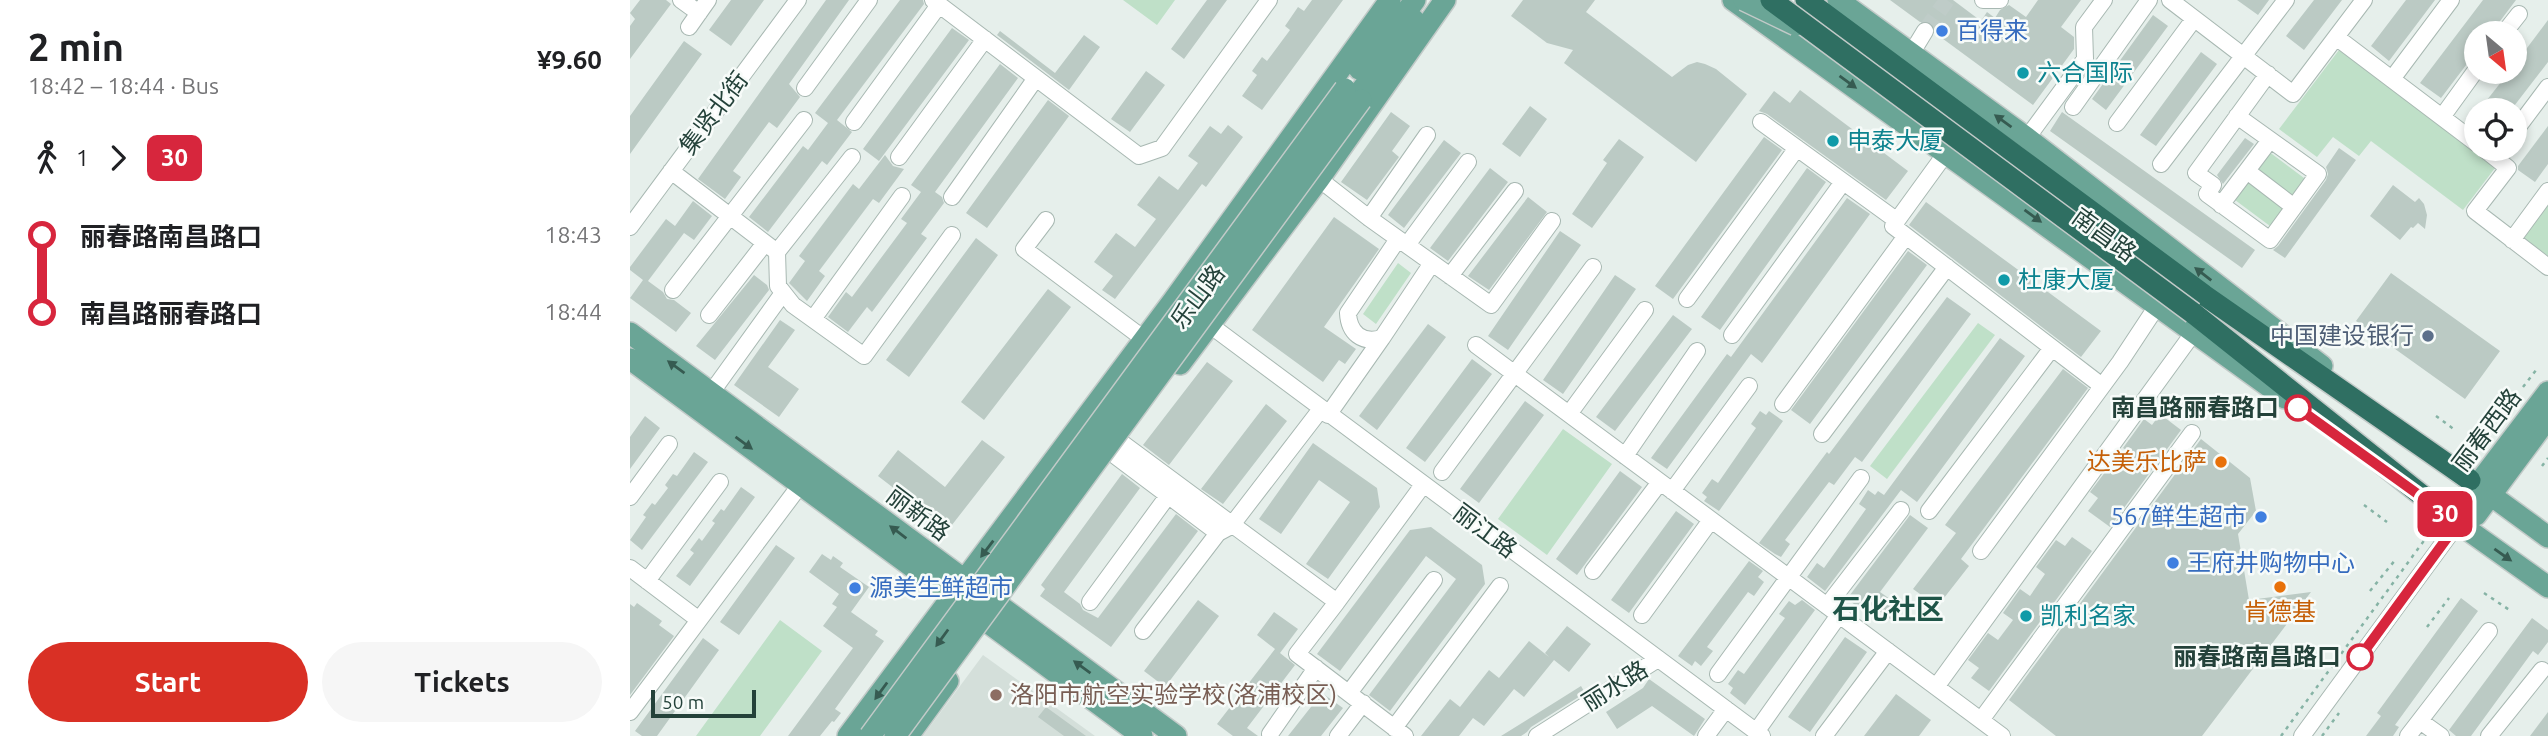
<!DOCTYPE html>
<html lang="en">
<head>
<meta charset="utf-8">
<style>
  :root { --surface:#fff; --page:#f6f6f6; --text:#202124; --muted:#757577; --accent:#d93025 }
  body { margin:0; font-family:Ubuntu,"Noto Sans SC",sans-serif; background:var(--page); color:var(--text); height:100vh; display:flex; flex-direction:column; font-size:26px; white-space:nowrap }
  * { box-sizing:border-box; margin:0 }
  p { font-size:23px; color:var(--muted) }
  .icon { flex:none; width:38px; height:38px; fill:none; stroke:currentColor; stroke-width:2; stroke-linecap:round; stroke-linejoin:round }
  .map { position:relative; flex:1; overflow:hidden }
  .drawer { display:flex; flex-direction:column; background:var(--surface); width:630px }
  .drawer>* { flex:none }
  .badge { padding:0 14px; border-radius:10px; font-size:24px; line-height:46px }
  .needle { width:46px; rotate:151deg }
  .fabs { position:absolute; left:1834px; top:21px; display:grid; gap:14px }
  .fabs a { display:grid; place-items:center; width:63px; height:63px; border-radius:50%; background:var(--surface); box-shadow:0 4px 10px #0003; font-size:35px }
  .scale { position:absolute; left:21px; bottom:18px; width:105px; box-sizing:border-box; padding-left:7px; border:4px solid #24423a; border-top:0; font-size:19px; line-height:24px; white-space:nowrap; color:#24423a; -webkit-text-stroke:5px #f7fbf9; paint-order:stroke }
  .map>.badge { position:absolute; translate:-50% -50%; box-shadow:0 0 0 4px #fff }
  .legs { display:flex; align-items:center; gap:10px; height:77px; padding:0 28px; font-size:23px }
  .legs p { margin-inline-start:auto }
  .headline { display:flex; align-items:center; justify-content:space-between; height:119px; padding:0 28px }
  h1 { font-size:38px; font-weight:700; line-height:52px }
  .primary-button { display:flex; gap:14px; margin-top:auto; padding:14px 28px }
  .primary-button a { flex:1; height:80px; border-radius:42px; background:var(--accent); color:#fff; font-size:28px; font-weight:700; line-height:80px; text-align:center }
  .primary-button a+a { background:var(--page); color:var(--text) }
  ul { padding:0 28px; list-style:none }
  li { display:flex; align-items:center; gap:24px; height:77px; font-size:26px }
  li i { display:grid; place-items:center; width:10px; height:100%; margin:0 9px; background:currentColor }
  li i::after { content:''; width:18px; height:18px; margin:-9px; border:5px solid; border-radius:50%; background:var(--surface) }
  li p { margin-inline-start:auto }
  li:first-child i { background:linear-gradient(#0000 50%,currentColor 0) }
  li:last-child i { background:linear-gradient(currentColor 50%,#0000 0) }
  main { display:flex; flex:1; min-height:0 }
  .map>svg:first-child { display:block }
  .built { fill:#d4dfda }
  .green { fill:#bfe0c8 }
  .building { fill:#bbcac4 }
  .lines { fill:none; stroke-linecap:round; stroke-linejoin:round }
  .minor-tunnel { stroke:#bfccc8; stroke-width:16; stroke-dasharray:16 8; stroke-linecap:butt }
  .minor-casing { stroke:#a8b8b2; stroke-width:18 }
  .major-casing { stroke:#c2cac8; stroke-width:24 }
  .highway-casing { stroke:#c2cac8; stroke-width:24 }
  .path { stroke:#86b3a5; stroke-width:2.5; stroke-dasharray:3.5 5; stroke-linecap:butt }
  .minor { stroke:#fff; stroke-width:16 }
  .major { stroke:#6aa596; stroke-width:21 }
  .highway { stroke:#2f6f62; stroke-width:21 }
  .major-bridge-casing { stroke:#c2cac8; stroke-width:24; stroke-linecap:butt }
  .highway-bridge-casing { stroke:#c2cac8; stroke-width:24; stroke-linecap:butt }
  .major-bridge { stroke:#6aa596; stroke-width:21 }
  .highway-bridge { stroke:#2f6f62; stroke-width:21 }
  .oneway { fill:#365b51 }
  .line-1-casing { stroke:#fff; stroke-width:16 }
  .line-1 { stroke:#d7263d; stroke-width:10 }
  .shop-dot { fill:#3f7fe0; stroke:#f7fbf9; stroke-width:2.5 }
  .culture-dot { fill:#0f9aa8; stroke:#f7fbf9; stroke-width:2.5 }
  .service-dot { fill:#5c6f8a; stroke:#f7fbf9; stroke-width:2.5 }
  .stop-1-dot { fill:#fff; stroke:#d7263d; stroke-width:3.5 }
  .food-dot { fill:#e8710a; stroke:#f7fbf9; stroke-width:2.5 }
  .education-dot { fill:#8d6e63; stroke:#f7fbf9; stroke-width:2.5 }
  .labels { text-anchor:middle; stroke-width:5; stroke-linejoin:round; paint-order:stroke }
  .shop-label { font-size:24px; fill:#366cbe; stroke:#f7fbf9; text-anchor:start }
  .culture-label { font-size:24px; fill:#0d838f; stroke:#f7fbf9; text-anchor:start }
  .street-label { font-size:24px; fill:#24423a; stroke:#f7fbf9 }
  .service-label { font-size:24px; fill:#4e5e75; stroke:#f7fbf9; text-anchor:end }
  .stop-label { font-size:24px; font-weight:bold; fill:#24423a; stroke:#f7fbf9; text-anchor:end }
  .food-label { font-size:24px; fill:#c56008; stroke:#f7fbf9; text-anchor:end }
  .education-label { font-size:24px; fill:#785e54; stroke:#f7fbf9; text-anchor:start }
  .quarter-label { font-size:28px; font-weight:bold; fill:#1f5548; stroke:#f7fbf9 }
</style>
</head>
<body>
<main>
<section class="drawer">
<div class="headline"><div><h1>2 min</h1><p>18:42 – 18:44 · Bus</p></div><b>¥9.60</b></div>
<div class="legs"><svg class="icon" aria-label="walk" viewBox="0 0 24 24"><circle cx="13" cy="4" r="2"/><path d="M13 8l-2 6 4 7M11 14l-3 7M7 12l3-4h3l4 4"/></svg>1<svg class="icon" aria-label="forward" viewBox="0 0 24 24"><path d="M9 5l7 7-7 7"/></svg><b class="badge" style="background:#d7263d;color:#fff">30</b></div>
<ul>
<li><i style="color:#d7263d"></i><b>丽春路南昌路口</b><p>18:43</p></li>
<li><i style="color:#d7263d"></i><b>南昌路丽春路口</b><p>18:44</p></li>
</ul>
<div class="primary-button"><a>Start</a><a>Tickets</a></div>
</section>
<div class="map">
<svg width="1918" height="736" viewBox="0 0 1918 736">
  <rect width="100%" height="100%" fill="#e6efeb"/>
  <path class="built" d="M353 655 465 736H293Z"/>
  <path class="green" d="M493 0H545L527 25Z
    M1709 50 1865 168 1833 210 1741 141 1729 156 1703 137 1687 157 1649 129Z
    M1638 151 1678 181 1666 198 1625 168Z
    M1614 179 1658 211 1644 229 1601 197Z
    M1918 203V256L1893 237Z
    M768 263 781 273 746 324 733 314Z
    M1348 323 1365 335 1257 479 1240 466Z
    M933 429 982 464 917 555 868 519Z
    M150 620 192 651 130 736H66Z"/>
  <path class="building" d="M10 0H36L41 4 0 59V26L5 19 0 13Z
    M101 0H134L101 46 79 30Z
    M196 0H219L159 84 170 97 147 128 139 122 103 171 111 177 95 199 68 179Z
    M270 0H293L294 4 207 120 222 132 197 165 192 161 138 232 119 217 173 146 178 150 198 123 185 113Z
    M577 0H597L554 59 541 49Z
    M682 0H713L632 110 612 96 627 75 622 71 632 57 637 61 660 30 655 26 668 7 674 11Z
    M893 0H965L956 12 1042 77 1058 65 1067 62 1075 64 1086 69 1117 94 1066 162 934 63 943 50 917 43 881 16Z
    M1260 0H1323L1351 21 1357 12 1365 18 1370 10 1379 5 1396 17 1408 0H1451L1431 27 1444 37V49L1403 105 1305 33 1301 22H1290Z
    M1607 0H1639L1628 15Z
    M1684 0H1712L1674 50 1656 36Z
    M1776 0H1805L1759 61 1741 46Z
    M1853 0H1886L1861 33H1846V52L1811 98 1790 83Z
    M1523 15 1538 26 1476 110 1462 99Z
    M1918 20V62L1881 110H1849L1879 72H1885V64Z
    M322 28 339 40 249 161 233 149Z
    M370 31 425 73 454 35 470 47 439 90 367 35Z
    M54 41 72 54 0 154V116Z
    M1571 52 1587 64 1526 146 1510 135Z
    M370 64 388 78 305 192 312 197 314 203 291 234 297 238 242 312 237 307 218 332 198 317 216 292 222 297 277 223 271 219 291 192 281 185Z
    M516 71 535 85 500 132 481 119Z
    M1170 90 1278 171 1256 200 1137 114 1129 111 1144 91 1160 103Z
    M418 100 439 116 357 228 336 213Z
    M900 106 917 119 890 157 872 144Z
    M761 112 780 126 762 151 769 157 737 200 711 182Z
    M1432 112 1625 250 1612 268 1420 131Z
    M598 125 613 137 576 187 572 184 485 299 472 290 483 276 464 262 486 233 505 247 526 219 507 205 529 176 548 190 568 163 558 156 580 126 591 134Z
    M1918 126V164L1905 182 1888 170V166Z
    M1134 137 1152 150 1043 299 1025 286Z
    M1615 138 1624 144 1593 184 1587 175Z
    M989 139 1014 157 962 228 942 214 977 163 973 160Z
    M814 140 831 153 774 228 758 215Z
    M1709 148 1726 160 1655 258 1643 250 1648 246 1696 180 1698 174 1696 167Z
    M255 155 263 166 274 169 249 203 243 199 189 271 195 276 177 301 159 283 175 261 169 256 223 184 229 189Z
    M860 168 878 182 818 261 800 248Z
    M1177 168 1196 182 1090 330 1071 317Z
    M1763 185 1785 202 1789 198 1794 204 1797 215 1795 229 1788 223 1783 228 1781 227 1770 240 1740 216Z
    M898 197 917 212 859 290 838 276Z
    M1217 198 1240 214 1132 363 1121 354 1037 469 1021 458 1097 354 1101 357Z
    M63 201 82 216 64 240 54 233 18 281 33 292 37 299 44 300 61 313 46 332 0 298 13 280 0 270V267L36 219 45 226Z
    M1296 202 1471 331 1451 357 1279 225Z
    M704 217 749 249 694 327 726 349 715 364 709 360 693 382 622 330Z
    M930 231 951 245 878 350 858 336Z
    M346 238 368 255 279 377 256 360Z
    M1278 251 1297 265 1180 424 1161 410Z
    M1761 273 1870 351 1835 399 1726 321Z
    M124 275 137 285 139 290 85 360 66 346Z
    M985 275 1006 289 933 394 913 380Z
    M418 289 441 307 354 420 331 402Z
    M1317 297 1341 314 1232 462 1225 457 1204 485 1199 482 1155 540 1160 544 1151 557 1145 554 1129 543 1197 452 1199 454Z
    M1043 315 1062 329 985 431 966 417Z
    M150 320 165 330 138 367 169 389 149 417 104 385Z
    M798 324 816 337 747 430 729 416Z
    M1370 338 1395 356 1287 502 1271 490 1195 591 1177 577 1187 563 1194 568 1236 509 1229 504 1238 490 1245 495 1248 491 1254 495Z
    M842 359 862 374 795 462 776 448Z
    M577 362 603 381 539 465 513 445Z
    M1433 369 1458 388 1331 559 1339 566 1303 612 1286 599 1290 594 1283 589 1326 533 1315 525Z
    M895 401 914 415 849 503 830 489Z
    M636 404 657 421 593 504 571 489Z
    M1130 411 1136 415 1139 411 1153 421 1089 511 1074 501 1077 497 1072 493 1082 479 1088 483 1126 428 1121 424Z
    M1530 414 1551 430 1480 527 1458 511 1468 498 1460 492 1479 467 1487 472 1501 453 1493 448 1514 419 1522 425Z
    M15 416 30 428 0 469V437Z
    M1571 439 1620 478 1626 511 1608 534 1619 600 1681 592 1572 736H1426L1379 700Z
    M352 440 375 457 318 530 248 476 268 450 315 487Z
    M683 443 747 488 750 507 698 579 676 564 720 502 689 480 651 534 629 519Z
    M64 452 78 462 12 550 0 540 16 517 13 515 22 503 25 505 38 488 35 485 43 474 47 476Z
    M990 471 1012 487 947 575 926 559Z
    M492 474 510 488 434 592 450 604 453 610 468 618 546 514 568 531 481 647 410 596 415 589 411 585Z
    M111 487 125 497 60 586 46 576 64 553 60 550 69 538 72 541 85 523 82 521 91 509 94 511Z
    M1046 511 1064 524 999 613 981 600Z
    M1280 515 1298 528 1250 592 1273 608 1263 621 1241 605 1235 612 1217 599Z
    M801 527 852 565 855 584 760 711 739 695 826 579 796 556 710 671 687 654 780 530Z
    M1442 537 1462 551 1359 691 1341 678 1349 668 1338 660 1358 633 1368 640 1383 620 1373 613 1390 589 1400 596 1415 574 1406 567 1426 540 1435 546Z
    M146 545 165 558 109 635 90 622Z
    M192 554 201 560 203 556 213 563 210 567 239 587 221 612 248 631 245 635 254 641 205 709 211 713 204 722 202 721 190 736H158L223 648 193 626 207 607 202 604 209 594 179 572Z
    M1119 561 1133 571 1128 577 1134 582 1124 596 1118 592 1077 647 1083 651 1071 666 1065 661 1062 666 1048 656Z
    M1831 598 1848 611 1765 725 1769 727 1763 736H1736L1751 716 1747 713Z
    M568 600 589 616 535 687 514 671Z
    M1172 600 1185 610 1115 705 1100 693 1103 688 1098 684 1108 670 1114 674 1155 618 1149 614 1159 601 1165 605Z
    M7 603 32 621 29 625 44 636 0 695V604L4 607Z
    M644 612 668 629 650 653 665 665 617 728 628 736H603L587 724 645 649 627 635Z
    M1902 618 1918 630V642L1908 655 1903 651 1841 736H1826L1819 730Z
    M937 626 961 644 939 672 924 660 894 697 884 689 854 726 843 718 829 736H791L820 699 830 707 859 670 869 678 899 641 919 657 915 653Z
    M1215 637 1237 652 1180 732 1158 717Z
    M73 638 89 650 27 736H12L5 731Z
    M1019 679 1075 719 1064 736 1022 706 987 729 976 712 1013 688Z
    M951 686 955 693 901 727 897 732 891 736H871Z
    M692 693 713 708 691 736H658Z
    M1266 694 1301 720 1289 736H1234Z
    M416 707 456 736H434L408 717Z
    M1918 712V736H1900Z"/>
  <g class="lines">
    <path class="minor-tunnel" d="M1295 31 1317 0"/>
    <defs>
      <path id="minor" d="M51 0 69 13
        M303 0 509 156 532 148 639 0
        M1353 0H1370
        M1540 0 1663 94 1706 37 1846 143
        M59 27 78 0
        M1874 33 1889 14
        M1706 37 1734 0
        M1281 54 1295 31
        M1762 79 1821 0
        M175 88 239 0
        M1443 107 1519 0
        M1607 116 1688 174 1640 240 1577 194 1583 185 1566 173 1638 74
        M1812 117 1846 70
        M224 122 309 5
        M1131 122 1266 220
        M1487 123 1564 19
        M1885 131 1918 87
        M1397 138 1455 59 1454 27 1474 0
        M1854 149 1878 168 1845 211 1918 267
        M1316 153 1263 226 1472 386
        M269 157 355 39
        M1531 164 1656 0
        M41 171 147 252 222 157
        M1617 171 1664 207
        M689 179 739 218 861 305 922 221
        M322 197 406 78
        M1591 205 1640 140
        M739 218 797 135
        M416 220 394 249 522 345
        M0 227 168 0
        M768 239 718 313C719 333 732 344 752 338L802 263
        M1882 240 1918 191
        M777 245 838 162
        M147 252 148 286 163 305 234 356 322 235
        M820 276 885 191
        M43 290 174 120
        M1057 299 1167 148
        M79 315 135 243
        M183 319 272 196
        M580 325 1132 736
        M1102 335 1213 182
        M846 345 1372 736
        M81 393 153 293
        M1153 404 1276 236
        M939 414 1015 310
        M698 415 752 338
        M1192 434 1317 267
        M492 443 707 602 667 654 775 736
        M483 454 588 533
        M995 456 1067 351
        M812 472 963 267
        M1042 491 1119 386
        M0 497 39 444
        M1299 511 1422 348
        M1351 551 1490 362 1527 306
        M0 568 69 620
        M963 571 1030 482
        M17 581 90 482
        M460 602 537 497
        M707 602 793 485
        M1197 606 1271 510
        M1012 615 1081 520
        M513 631 588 533 601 526 691 409
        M1088 674 1231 478
        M1306 687 1564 332
        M719 693 804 580
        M0 712 177 476
        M1351 720 1562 433
        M1790 721 1811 736
        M764 728 870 586
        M1126 732 1209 615
        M640 734 686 668
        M708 736 733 703
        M907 736 1028 659
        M1076 736 1096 709
        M1194 736 1258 651
        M1672 736 1828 523
        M1778 736 1859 631
        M1859 736 1912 670"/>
      <path id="major" d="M1103 0 1655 398
        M1208 0 1397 138 1692 366
        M765 27 785 0
        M729 69 770 13
        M715 112 784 20
        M0 333 546 736
        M0 359 512 736
        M550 364 689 179 815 0
        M1825 469 1918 537
        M1800 503 1918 587
        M1828 523 1832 505 1918 392
        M1828 523 1846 515 1918 418
        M218 736 543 301 760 0
        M278 736 318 681"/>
      <path id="highway" d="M1176 0 1574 295 1840 480
        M1563 313 1814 513"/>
    </defs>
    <use href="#minor" class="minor-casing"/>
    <use href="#major" class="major-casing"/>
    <use href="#highway" class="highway-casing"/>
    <path class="path" d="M1893 387 1907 369
      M1806 416 1825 430
      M1912 466 1918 458
      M1734 505 1757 522
      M1740 591 1766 559
      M1854 593 1881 611
      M1797 627 1819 598
      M1651 736 1804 527
      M1692 736 1709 713"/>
    <use href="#minor" class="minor"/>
    <use href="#major" class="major"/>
    <use href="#highway" class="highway"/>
    <defs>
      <path id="major-bridge" d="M1114 0 1166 25
        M240 736 715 89
        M265 736 731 100"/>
      <path id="highway-bridge" d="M1141 0 1563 313"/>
    </defs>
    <use href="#major-bridge" class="major-bridge-casing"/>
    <use href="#highway-bridge" class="highway-bridge-casing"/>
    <use href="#major-bridge" class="major-bridge"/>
    <use href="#highway-bridge" class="highway-bridge"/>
  </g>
  <defs><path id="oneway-solid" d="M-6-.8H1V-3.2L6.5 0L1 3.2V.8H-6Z" transform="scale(1.75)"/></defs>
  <g class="oneway">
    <use href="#oneway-solid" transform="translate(1218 82) rotate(36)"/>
    <use href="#oneway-solid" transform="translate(1373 121) rotate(-144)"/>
    <use href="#oneway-solid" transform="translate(1403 216) rotate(36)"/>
    <use href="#oneway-solid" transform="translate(1573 274) rotate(-142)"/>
    <use href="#oneway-solid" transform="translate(46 367) rotate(-144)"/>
    <use href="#oneway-solid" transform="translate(114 443) rotate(36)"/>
    <use href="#oneway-solid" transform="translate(268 532) rotate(-143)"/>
    <use href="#oneway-solid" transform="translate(357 549) rotate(127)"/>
    <use href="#oneway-solid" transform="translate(1873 555) rotate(35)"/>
    <use href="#oneway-solid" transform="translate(312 638) rotate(126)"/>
    <use href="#oneway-solid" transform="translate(452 667) rotate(-144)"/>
    <use href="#oneway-solid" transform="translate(251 691) rotate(126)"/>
  </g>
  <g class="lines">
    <defs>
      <path id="line-1" d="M1668 408 1828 523 1730 657"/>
    </defs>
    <use href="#line-1" class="line-1-casing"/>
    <use href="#line-1" class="line-1"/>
  </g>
  <g class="shop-dot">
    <circle cx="1312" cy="31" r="7"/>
    <circle cx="1631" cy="517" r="7"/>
    <circle cx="1543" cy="563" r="7"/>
    <circle cx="225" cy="588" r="7"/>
  </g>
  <g class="culture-dot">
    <circle cx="1393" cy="73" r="7"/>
    <circle cx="1203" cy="141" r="7"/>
    <circle cx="1374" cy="280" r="7"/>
    <circle cx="1396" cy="616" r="7"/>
  </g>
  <circle class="service-dot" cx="1798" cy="336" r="7"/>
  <g class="stop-1-dot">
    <circle cx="1668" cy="408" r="12"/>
    <circle cx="1730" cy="657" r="12"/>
  </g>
  <g class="food-dot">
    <circle cx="1591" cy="462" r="7"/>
    <circle cx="1650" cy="587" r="7"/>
  </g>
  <circle class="education-dot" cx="366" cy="695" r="7"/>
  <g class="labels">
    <g class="shop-label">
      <text x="1326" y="39">百得来</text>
      <text x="1617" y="525" text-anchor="end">567鲜生超市</text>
      <text x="1557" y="571">王府井购物中心</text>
      <text x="239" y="596">源美生鲜超市</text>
    </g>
    <g class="culture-label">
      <text x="1407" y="81">六合国际</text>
      <text x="1217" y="149">申泰大厦</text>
      <text x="1388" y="288">杜康大厦</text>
      <text x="1410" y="624">凯利名家</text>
    </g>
    <g class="street-label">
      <text transform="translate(84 113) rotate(-53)" y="8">集贤北街</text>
      <text transform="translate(1474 235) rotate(36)" y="8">南昌路</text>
      <text transform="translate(568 297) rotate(-53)" y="8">乐山路</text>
      <text transform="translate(1857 430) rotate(-53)" y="8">丽春西路</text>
      <text transform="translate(288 514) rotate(37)" y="8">丽新路</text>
      <text transform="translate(855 531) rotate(37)" y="8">丽江路</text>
      <text transform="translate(985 686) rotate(-32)" y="8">丽水路</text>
    </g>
    <g class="service-label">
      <text x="1784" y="344">中国建设银行</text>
    </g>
    <g class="stop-label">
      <text x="1649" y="416">南昌路丽春路口</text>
      <text x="1711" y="665">丽春路南昌路口</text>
    </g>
    <g class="food-label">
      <text x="1577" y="470">达美乐比萨</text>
      <text x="1650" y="620" text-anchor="middle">肯德基</text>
    </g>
    <g class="education-label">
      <text x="380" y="703">洛阳市航空实验学校(洛浦校区)</text>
    </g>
    <g class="quarter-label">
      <text x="1258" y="619">石化社区</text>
    </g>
  </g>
</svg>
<div class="fabs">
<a><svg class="needle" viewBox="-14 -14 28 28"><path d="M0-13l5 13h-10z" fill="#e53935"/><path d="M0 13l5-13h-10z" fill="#757577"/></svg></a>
<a><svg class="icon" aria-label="locate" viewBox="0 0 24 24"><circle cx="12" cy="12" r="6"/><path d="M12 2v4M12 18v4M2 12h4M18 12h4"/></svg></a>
</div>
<div class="scale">50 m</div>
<b class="badge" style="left:1815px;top:514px;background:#d7263d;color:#fff">30</b>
</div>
</main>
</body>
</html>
